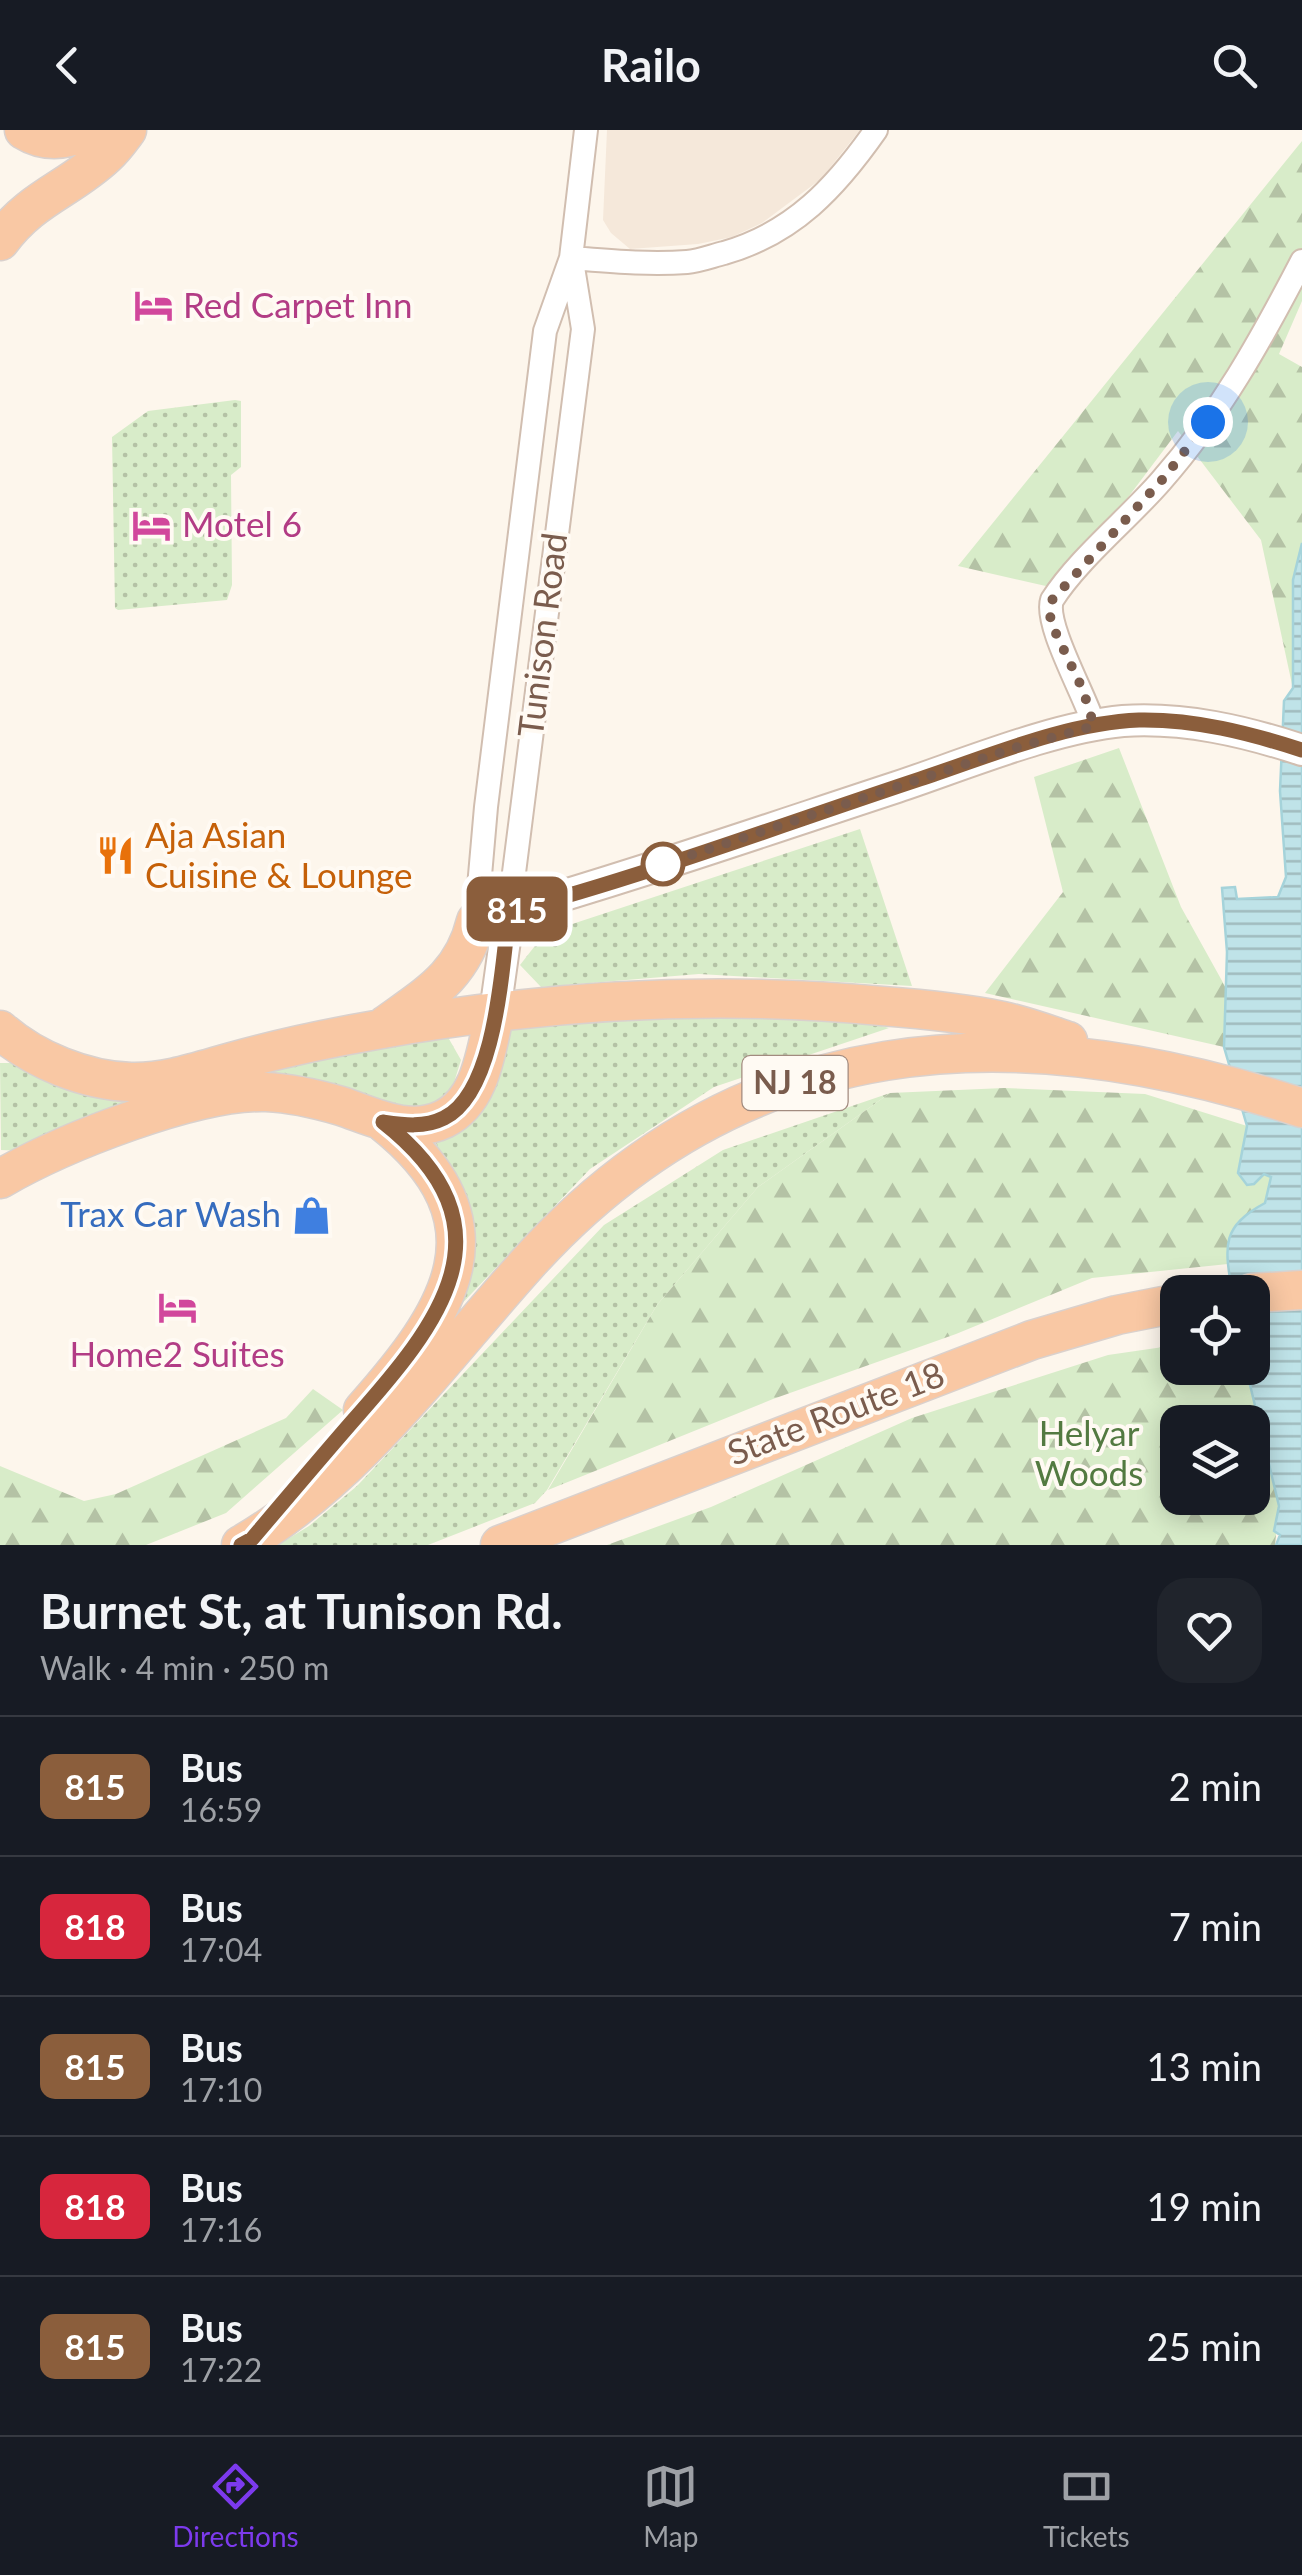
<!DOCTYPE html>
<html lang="en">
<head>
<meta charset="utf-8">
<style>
  :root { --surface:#171b24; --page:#20242c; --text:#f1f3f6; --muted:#9ea1a6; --line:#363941; --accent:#7c3aed }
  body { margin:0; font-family:Lato,sans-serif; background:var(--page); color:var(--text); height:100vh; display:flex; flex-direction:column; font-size:38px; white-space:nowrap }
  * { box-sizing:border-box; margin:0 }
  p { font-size:32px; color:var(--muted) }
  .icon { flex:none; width:55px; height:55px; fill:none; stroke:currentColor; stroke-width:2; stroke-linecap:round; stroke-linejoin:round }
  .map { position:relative; height:1415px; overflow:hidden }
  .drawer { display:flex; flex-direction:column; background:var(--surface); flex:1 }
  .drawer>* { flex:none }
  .badge { padding:0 20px; border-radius:15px; font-size:35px; line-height:65px }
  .tools { position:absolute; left:1160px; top:1145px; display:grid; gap:20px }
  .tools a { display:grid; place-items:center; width:110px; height:110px; border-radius:20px; background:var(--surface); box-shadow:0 5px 25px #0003; font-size:50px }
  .you { position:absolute; width:50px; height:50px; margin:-25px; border:8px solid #fff; border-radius:50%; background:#1a73e8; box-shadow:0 0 0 15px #1a73e833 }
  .map>.badge { position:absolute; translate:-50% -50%; box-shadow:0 0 0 5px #fff }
  .round { display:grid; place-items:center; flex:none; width:105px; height:105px; border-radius:30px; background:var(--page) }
  .headline { display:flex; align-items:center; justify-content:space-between; height:170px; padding:0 40px }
  h1 { font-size:48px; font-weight:700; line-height:75px }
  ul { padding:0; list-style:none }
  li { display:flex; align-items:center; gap:30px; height:140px; padding:0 40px; border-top:2px solid var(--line) }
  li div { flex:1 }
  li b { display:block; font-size:38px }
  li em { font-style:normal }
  li .badge { min-width:110px; font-weight:700; text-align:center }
  header { display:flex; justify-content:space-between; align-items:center; height:130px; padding:0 40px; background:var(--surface); font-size:45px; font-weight:700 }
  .tab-bar { display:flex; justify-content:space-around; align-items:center; height:140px; border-top:2px solid var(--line); background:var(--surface); font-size:28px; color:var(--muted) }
  .tab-bar a { display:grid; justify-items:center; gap:5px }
  .tab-bar .on { color:var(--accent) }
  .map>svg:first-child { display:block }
  .residential { fill:#f5e8da }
  .grass { fill:url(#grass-dots) }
  .forest { fill:url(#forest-firs); fill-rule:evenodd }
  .water { fill:url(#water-rules); stroke:#a5d3da; stroke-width:2.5 }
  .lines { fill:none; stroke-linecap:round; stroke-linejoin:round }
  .minor-casing { stroke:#d1beb0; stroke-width:26 }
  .tertiary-casing { stroke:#d1beb0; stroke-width:34 }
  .trunk-casing { stroke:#dad1cd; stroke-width:41 }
  .minor { stroke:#fff; stroke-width:22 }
  .tertiary { stroke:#fff; stroke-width:30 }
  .trunk { stroke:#f9c8a4; stroke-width:38 }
  .line-casing { stroke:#fff; stroke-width:22 }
  .line { stroke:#8b5e3c; stroke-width:15 }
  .walk { stroke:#7a5c4d; stroke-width:10; stroke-dasharray:0 18 }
  .stop-dot { fill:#fff; stroke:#8b5e3c; stroke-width:5 }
  .labels { text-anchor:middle; stroke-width:8; stroke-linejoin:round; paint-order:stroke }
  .shield { fill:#fffaf3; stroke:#a28b7f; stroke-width:2.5 }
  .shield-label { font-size:32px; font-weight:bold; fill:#7a5c4d }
  .hotel-label { font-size:35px; fill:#b23c85; stroke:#fffaf3; text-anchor:start }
  .street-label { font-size:35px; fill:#7a5c4d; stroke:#fffaf3 }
  .food-label { font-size:35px; fill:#c56008; stroke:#fffaf3; text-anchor:start }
  .shop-label { font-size:35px; fill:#366cbe; stroke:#fffaf3; text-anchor:end }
  .park-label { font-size:35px; fill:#537a41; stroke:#fffaf3 }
</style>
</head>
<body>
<header><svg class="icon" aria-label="back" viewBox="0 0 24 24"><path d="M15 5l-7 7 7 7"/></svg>Railo<svg class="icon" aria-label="search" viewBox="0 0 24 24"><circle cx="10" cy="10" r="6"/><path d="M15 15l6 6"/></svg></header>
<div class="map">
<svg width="1302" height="1415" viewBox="0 0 1302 1415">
  <defs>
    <pattern id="grass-dots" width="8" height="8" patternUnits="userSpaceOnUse" patternTransform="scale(2.5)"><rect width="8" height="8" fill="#d8ecc9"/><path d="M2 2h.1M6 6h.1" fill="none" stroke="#b4c2a5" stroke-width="1.8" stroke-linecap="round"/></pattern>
    <pattern id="forest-firs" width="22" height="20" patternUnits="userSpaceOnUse" patternTransform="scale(2.5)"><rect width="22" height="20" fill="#d8ecc9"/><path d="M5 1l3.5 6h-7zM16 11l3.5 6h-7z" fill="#b4c2a5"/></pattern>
    <pattern id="water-rules" width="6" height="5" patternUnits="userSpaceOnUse" patternTransform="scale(2.5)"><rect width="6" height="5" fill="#bfe3e8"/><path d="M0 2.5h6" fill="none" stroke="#a0bbbe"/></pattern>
  </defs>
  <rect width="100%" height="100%" fill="#fdf6ec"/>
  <path class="residential" d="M607 0H860L821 49 762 93 732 107 698 114 630 119 611 103 603 90Z"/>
  <path class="grass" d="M235 270 241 271V337L231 345 232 455 227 470 118 480 115 478 112 307 148 281Z
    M860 699 912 856 699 844 541 857 520 835 545 803Z
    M690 882 856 889 889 898 714 957 590 1039 434 1203 471 1103 434 1008 488 973 507 899Z
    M416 907 449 909 461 930 451 962 423 982 247 947Z
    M0 933H19L150 967 23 1021 1 1020Z
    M890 963 758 1057 657 1175 547 1360 535 1373 428 1415H278L309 1396 357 1356 604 1095 723 1020Z"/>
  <path class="forest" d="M1302 11V171L1279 224 1302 237V413L1293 450V559L1261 410 1178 301 1059 459 958 436Z
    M1119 618 1181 777 1226 858 1224 917 985 863 1063 762 1034 647Z
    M1004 958 1145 964 1247 996 1238 1043 1258 1048 1264 1043 1272 1047 1265 1073C1237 1088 1225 1101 1228 1134L1092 1148 956 1204 773 1269 548 1360 657 1175 758 1057 890 963Z
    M1177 1215 1178 1238H1246L1279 1376 1275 1415H607L711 1377 912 1288 1108 1225ZM1178 1292H1252V1368H1178Z
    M313 1259 343 1280 226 1383 146 1415H0V1336L84 1371 116 1364 286 1288Z"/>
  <path class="water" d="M1302 413V1415H1276L1280 1405 1274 1401 1279 1376 1246 1238H1252V1162H1232C1225 1117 1220 1097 1265 1073L1271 1047 1264 1044 1254 1054 1247 1055 1238 1043 1247 996 1224 917 1227 822 1222 758 1235 757 1237 769 1278 767 1286 747 1280 661 1284 571 1293 558V450Z"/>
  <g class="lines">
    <defs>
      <path id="minor" d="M571 128C609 131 648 135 687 132 699 131 712 126 724 123 794 103 836 57 876 0
        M1094 595C1085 565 1044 494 1052 470 1078 429 1128 389 1161 351 1220 284 1261 210 1302 131
        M509 782 583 199 572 131
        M476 791 486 677 545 201 571 128 586 0"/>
      <path id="tertiary" d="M476 791C618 751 757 703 897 657 963 635 1054 597 1123 591 1184 587 1244 601 1302 620
        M495 882 509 782"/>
      <path id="trunk" d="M24 0C45 13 66 11 88 0
        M0 111C31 68 70 59 106 25 114 18 121 8 127 0
        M386 895C429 864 463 845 476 791
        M0 900C34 930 86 951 131 952 167 953 202 940 235 931 282 918 329 908 376 900 543 870 713 860 882 876 922 879 964 883 1003 891 1025 896 1047 904 1068 911
        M0 1049C62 1013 195 960 266 962 291 963 317 969 341 976 374 987 409 1006 444 989 482 970 486 919 495 882
        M1252 1163 1302 1160
        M363 1280C450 1182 510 1093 383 992
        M241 1415C356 1349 438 1233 526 1135 741 896 1012 882 1302 978
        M500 1415 1032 1210 1117 1185 1178 1173"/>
    </defs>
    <use href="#minor" class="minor-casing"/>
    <use href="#tertiary" class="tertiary-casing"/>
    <use href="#trunk" class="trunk-casing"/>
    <use href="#minor" class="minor"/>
    <use href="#tertiary" class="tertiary"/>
    <use href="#trunk" class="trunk"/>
  </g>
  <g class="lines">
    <defs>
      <path id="line" d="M241 1415 252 1409C285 1370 318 1331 351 1293 440 1193 518 1098 383 992 404 995 424 998 444 988 497 962 502 834 509 782 648 745 784 694 920 649 990 626 1065 593 1139 590 1195 589 1249 603 1302 620"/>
    </defs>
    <use href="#line" class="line-casing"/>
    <use href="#line" class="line"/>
    <path class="walk" d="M663 734 652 738 1014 618 1094 596 1083 560 1050 491 1052 470 1162 350 1208 292"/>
  </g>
  <defs>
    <symbol id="hotel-bare" viewBox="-9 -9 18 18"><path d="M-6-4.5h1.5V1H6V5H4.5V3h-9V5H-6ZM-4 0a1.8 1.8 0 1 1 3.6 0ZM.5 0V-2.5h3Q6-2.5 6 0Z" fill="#d1479c" stroke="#fffaf3" stroke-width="2.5" paint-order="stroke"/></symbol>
    <symbol id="restaurant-bare" viewBox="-9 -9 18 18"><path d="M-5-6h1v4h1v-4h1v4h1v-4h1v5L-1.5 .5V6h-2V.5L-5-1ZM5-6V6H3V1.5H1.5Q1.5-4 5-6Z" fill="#e8710a" stroke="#fffaf3" stroke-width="2.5" paint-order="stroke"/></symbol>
    <symbol id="shop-bare" viewBox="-9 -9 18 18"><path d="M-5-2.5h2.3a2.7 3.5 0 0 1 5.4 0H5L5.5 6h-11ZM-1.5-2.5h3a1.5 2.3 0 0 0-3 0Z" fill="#3f7fe0" stroke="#fffaf3" stroke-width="2.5" paint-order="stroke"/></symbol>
  </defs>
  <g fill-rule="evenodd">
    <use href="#hotel-bare" x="126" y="148" width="55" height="55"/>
    <use href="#hotel-bare" x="124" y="368" width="55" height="55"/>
    <use href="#restaurant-bare" x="88" y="698" width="55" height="55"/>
    <use href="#shop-bare" x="284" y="1058" width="55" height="55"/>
    <use href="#hotel-bare" x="150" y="1150" width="55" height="55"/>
  </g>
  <circle class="stop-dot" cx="663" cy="734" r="20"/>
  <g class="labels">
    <rect class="shield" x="742.5" y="926" width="105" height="54" rx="8"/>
    <g class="shield-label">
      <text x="795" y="964">NJ 18</text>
    </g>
    <g class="hotel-label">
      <text x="183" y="188">Red Carpet Inn</text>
      <text x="182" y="407">Motel 6</text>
      <text x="177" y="1237" text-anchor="middle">Home2 Suites</text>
    </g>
    <g class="street-label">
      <text transform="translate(543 505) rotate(-83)" y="12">Tunison Road</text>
      <text transform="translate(836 1284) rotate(-21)" y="12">State Route 18</text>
    </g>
    <g class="food-label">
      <text x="145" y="718">Aja Asian<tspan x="145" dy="40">Cuisine &amp; Lounge</tspan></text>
    </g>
    <g class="shop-label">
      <text x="281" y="1097">Trax Car Wash</text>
    </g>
    <g class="park-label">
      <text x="1089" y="1316">Helyar<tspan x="1089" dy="40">Woods</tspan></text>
    </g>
  </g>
</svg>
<div class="tools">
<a><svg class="icon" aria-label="locate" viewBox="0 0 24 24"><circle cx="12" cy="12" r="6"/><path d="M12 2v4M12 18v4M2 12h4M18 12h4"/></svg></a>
<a><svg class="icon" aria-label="layers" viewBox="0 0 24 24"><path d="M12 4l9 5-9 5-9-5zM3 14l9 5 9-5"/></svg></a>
</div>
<div class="you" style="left:1208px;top:292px"></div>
<b class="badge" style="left:517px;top:779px;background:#8b5e3c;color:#fff">815</b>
</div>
<section class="drawer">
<div class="headline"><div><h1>Burnet St, at Tunison Rd.</h1><p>Walk · 4 min · 250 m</p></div><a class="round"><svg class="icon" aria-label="heart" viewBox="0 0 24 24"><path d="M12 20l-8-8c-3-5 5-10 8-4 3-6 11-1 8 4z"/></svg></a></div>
<ul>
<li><span class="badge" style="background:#8b5e3c;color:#fff">815</span><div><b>Bus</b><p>16:59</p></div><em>2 min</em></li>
<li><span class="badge" style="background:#d7263d;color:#fff">818</span><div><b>Bus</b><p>17:04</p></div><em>7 min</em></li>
<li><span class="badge" style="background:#8b5e3c;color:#fff">815</span><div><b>Bus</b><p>17:10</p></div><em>13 min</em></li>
<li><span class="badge" style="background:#d7263d;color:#fff">818</span><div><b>Bus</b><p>17:16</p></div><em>19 min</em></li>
<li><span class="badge" style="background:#8b5e3c;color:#fff">815</span><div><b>Bus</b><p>17:22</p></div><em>25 min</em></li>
</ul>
</section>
<nav class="tab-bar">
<a class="on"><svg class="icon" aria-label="directions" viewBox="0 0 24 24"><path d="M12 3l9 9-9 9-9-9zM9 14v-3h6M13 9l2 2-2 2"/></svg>Directions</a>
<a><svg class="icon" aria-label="map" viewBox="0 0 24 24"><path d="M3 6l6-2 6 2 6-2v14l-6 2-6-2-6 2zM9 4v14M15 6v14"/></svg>Map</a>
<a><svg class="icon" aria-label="tickets" viewBox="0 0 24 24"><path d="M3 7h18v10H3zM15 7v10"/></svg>Tickets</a>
</nav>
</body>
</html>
